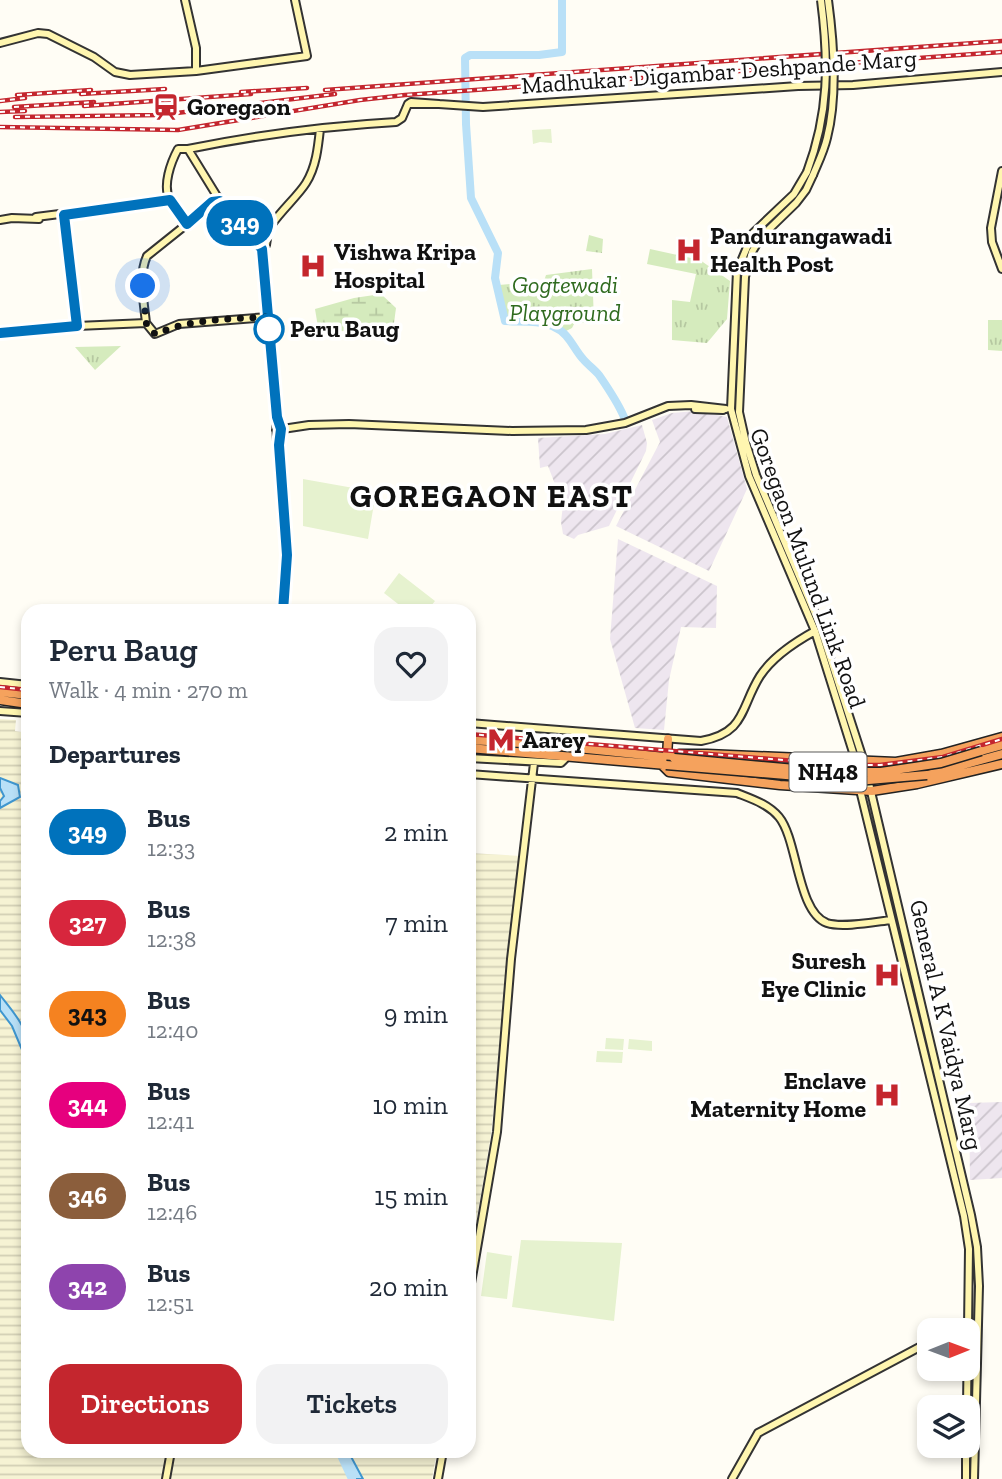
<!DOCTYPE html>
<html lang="en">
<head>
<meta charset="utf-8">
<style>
  :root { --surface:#fff; --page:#f2f2f3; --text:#1f2937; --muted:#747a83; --accent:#c4262e }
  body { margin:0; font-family:"Zilla Slab",serif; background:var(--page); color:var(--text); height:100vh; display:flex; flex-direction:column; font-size:26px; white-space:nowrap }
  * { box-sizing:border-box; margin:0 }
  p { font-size:23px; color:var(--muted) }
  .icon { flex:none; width:38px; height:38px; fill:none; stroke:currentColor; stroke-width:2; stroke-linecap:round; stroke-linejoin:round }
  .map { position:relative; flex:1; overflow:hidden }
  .sheet { position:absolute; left:21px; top:604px; width:455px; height:854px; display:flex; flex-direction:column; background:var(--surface); border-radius:21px; box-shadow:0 4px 10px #0003 }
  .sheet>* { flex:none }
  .badge { padding:0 14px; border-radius:23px; font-size:24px; line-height:46px }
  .needle { width:46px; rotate:89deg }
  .buttons { position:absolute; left:917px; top:1318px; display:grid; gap:14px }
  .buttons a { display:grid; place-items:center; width:63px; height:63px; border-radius:14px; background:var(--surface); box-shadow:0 4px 10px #0003; font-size:35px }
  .you { position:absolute; width:35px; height:35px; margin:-18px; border:5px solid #fff; border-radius:50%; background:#1a73e8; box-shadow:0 0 0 10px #1a73e833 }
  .map>.badge { position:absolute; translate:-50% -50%; box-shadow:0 0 0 4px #fff }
  h2 { padding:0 28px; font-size:26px; line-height:63px }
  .round { display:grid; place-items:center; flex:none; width:74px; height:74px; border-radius:21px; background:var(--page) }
  .headline { display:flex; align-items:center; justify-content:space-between; height:119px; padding:0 28px }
  h1 { font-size:33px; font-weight:600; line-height:52px }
  .cta { display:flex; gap:14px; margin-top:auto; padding:14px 28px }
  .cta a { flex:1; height:80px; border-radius:21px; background:var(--accent); color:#fff; font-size:28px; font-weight:600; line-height:80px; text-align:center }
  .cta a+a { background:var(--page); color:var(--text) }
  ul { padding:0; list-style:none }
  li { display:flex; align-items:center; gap:21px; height:91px; padding:0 28px }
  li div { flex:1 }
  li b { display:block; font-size:26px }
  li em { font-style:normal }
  li .badge { min-width:77px; font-weight:700; text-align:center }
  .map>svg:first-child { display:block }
  .industrial { fill:url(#industrial-furrows) }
  .farmland { fill:url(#farmland-rules) }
  .wetland { fill:url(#wetland-marsh) }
  .park { fill:url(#park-tufts) }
  .pitch { fill:#e6f2cf }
  .water { fill:#b9e0f7; stroke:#3f96cf; stroke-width:2 }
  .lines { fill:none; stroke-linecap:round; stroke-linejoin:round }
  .river { stroke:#b9e0f7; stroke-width:8 }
  .secondary-casing { stroke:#333; stroke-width:10 }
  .highway-casing { stroke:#222; stroke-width:11 }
  .secondary { stroke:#fff6b0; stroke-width:6 }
  .highway { stroke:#f5a25d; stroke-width:8 }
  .rail-casing { stroke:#c4262e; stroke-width:4.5 }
  .rail { stroke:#fff; stroke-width:2; stroke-dasharray:5; stroke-linecap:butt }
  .secondary-bridge-casing { stroke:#333; stroke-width:10; stroke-linecap:butt }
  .highway-bridge-casing { stroke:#222; stroke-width:11; stroke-linecap:butt }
  .secondary-bridge { stroke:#fff6b0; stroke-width:6 }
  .highway-bridge { stroke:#f5a25d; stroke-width:8 }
  .line-casing { stroke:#fff; stroke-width:16 }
  .line { stroke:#0072bc; stroke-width:10 }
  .walk { stroke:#111; stroke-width:7; stroke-dasharray:0 12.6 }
  .stop-dot { fill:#fff; stroke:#0072bc; stroke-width:3.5 }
  .labels { text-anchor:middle; stroke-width:7; stroke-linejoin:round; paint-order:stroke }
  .shield { fill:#fff; stroke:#585858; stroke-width:2 }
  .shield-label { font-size:23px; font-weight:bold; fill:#111 }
  .street-label { font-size:24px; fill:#111; stroke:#fff }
  .poi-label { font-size:24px; font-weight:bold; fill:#111; stroke:#fff; text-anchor:start }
  .park-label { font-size:24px; font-style:italic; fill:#2f6b1f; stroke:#fff }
  .stop-label { font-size:24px; font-weight:bold; fill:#111; stroke:#fff; text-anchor:start }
  .district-label { font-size:32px; font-weight:bold; letter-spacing:2px; fill:#111; stroke:#fff }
</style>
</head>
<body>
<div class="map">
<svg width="1002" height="1479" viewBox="0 0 1002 1479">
  <defs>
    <pattern id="industrial-furrows" width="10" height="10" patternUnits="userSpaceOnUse" patternTransform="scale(1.75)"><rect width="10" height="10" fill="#eee6ef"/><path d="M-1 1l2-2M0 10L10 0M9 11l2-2" fill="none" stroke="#cbc4cc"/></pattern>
    <pattern id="farmland-rules" width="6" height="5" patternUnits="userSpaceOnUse" patternTransform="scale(1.75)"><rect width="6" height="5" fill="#f6f3d4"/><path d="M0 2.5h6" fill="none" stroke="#d2cfb5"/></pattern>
    <pattern id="wetland-marsh" width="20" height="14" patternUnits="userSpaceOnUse" patternTransform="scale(1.75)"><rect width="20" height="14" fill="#d5ebbd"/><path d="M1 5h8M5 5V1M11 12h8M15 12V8" fill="none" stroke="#b6c8a1"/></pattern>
    <pattern id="park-tufts" width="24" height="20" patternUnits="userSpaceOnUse" patternTransform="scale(1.75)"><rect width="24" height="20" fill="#d5ebbd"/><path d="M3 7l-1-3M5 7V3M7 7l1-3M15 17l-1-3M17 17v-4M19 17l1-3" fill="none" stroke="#b6c8a1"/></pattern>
  </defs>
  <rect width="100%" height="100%" fill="#fffdf5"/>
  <path class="industrial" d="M696 411 727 417 747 489 709 571 616 526 660 442 652 420 672 413Z
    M642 425 647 443 646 451 609 526 578 535 574 539 563 534 561 522 563 505 548 466 540 468 538 438 605 434Z
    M618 539 717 586 716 628 681 627 669 680 664 730 635 728 610 639Z
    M1002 1102V1178L970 1180 969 1103Z"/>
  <path class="farmland" d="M0 719 16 720 15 731 28 733V1451H437L432 1479H0Z
    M469 853 521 856 508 958 491 1135 469 1265Z"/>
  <path class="wetland" d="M381 294 396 308 394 323 375 328 319 333 315 309 354 298Z"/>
  <path class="park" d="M589 235 603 239 602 253 586 251Z
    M650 249 700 260 730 281 727 319 707 343 672 340V300L690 302 696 274 647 264Z
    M592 269 594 321 574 324 572 328 566 331 546 322 506 320 499 285 544 281 546 275Z
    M988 320H1002V351L988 350Z
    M121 346 95 370 75 347Z"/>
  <path class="pitch" d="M551 129 552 143 540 142 533 144 532 130Z
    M303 479 376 492 368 539 303 526Z
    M399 573 435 601 427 611H407L384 593Z
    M606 1038 624 1039 623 1050 605 1049Z
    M629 1039 652 1041V1051L628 1049Z
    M597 1051 623 1052 622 1063 596 1062Z
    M521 1240 622 1243 614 1321 512 1307Z
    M487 1252 512 1256 507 1299 481 1296Z"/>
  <path class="water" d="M0 778 18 785 20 797 0 808V801L4 796 0 788Z
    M0 995C22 1023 28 1027 28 1064L12 1026 0 1010Z
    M338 1451H348L363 1479H353Z"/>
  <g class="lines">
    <path class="river" d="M562 0V52L539 55H470L465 58 466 124 471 198 498 253 495 278 505 321C521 322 540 320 554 327 569 333 573 348 583 359 588 365 594 369 599 375 608 388 618 403 624 417
      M339 1451 352 1479"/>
    <defs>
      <path id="secondary" d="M185 0 196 48V71
        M0 43 38 33 48 34 94 57 115 72 130 75 196 71 307 56 295 0
        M411 102 439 104H408Z
        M439 104 483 107 798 86 853 85 1002 72
        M188 149C257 135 326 126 396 122L402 118 408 104
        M1002 171 991 228 992 242 1002 269
        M807 172 794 194 753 233 737 271 731 409 749 476 815 631 856 762 860 790 964 1216 969 1249 967 1407
        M813 175 806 190 796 203 761 237 752 252 745 277 739 412 746 443 756 475 819 623 864 762 971 1215 977 1247 979 1286 974 1479
        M220 201 212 203 187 224C182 216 174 209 170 200 162 186 171 162 178 149H188L220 201 262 249
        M36 217 170 200
        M0 220 12 218 39 219
        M268 232 266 245 263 247C262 226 295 201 306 183 316 167 318 148 320 129
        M263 247 274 369 277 442 279 445 287 555 283 611
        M146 323 155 334 179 324 268 317
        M146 323C144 303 138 275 147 256L187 224
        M0 333 77 326 146 323
        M695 409 723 410
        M276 430 309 425 349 424 512 431 586 430 625 423 668 406 691 405 726 409
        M0 682 28 685
        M0 711 28 713
        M469 723 701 741C746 733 740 708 760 676 773 656 795 642 815 631
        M469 758 561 763 568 756
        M469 774 737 793C752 799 768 804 779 817 798 840 797 912 827 923 842 928 874 922 891 920
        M469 1295 497 1132 511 959 534 763
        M166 1479 171 1451
        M438 1479 443 1451
        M732 1479 758 1433 929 1342
        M966 1479V1446"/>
      <path id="highway" d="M0 692 28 695
        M0 700 28 704
        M469 740 539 744 674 758
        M469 748 666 765
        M981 751 1002 745
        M667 757 668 739
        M670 758 679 754H707L896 762 941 754 1002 737
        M662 765 669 772 780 785 872 791 917 784 1002 764
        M927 775 1002 754"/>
    </defs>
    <use href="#secondary" class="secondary-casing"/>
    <use href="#highway" class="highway-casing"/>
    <use href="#secondary" class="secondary"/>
    <use href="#highway" class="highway"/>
    <defs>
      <path id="rail" d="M325 90 1002 41
        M241 92 307 88
        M81 94 165 89
        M17 95 91 90
        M0 101 25 98
        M84 106 251 94
        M14 107 94 102
        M0 112 25 111
        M15 117 160 115 335 94
        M0 127 178 130 360 100 405 95 1002 52
        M0 687 28 690
        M469 734 844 765H880L943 757 1002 739"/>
    </defs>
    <use href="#rail" class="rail-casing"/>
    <use href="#rail" class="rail"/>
    <defs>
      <path id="secondary-bridge" d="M807 172C829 113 829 62 821 0
        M813 175C818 163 824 151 827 138 838 95 834 44 828 0"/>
      <path id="highway-bridge" d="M674 758 828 772H881L941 763 981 751
        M666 765 857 781 927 775"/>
    </defs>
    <use href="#secondary-bridge" class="secondary-bridge-casing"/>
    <use href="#highway-bridge" class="highway-bridge-casing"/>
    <use href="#secondary-bridge" class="secondary-bridge"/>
    <use href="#highway-bridge" class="highway-bridge"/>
  </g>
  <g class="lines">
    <defs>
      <path id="line" d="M0 333 77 326 64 215 170 200 187 224 212 202 220 201 262 249 277 417 281 429 279 445 287 555 283 611"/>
    </defs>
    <use href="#line" class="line-casing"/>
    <use href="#line" class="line"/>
    <path class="walk" d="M143 286 146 323 155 334C191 319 229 319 268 317L269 329"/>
  </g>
  <defs>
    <symbol id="station-bare" viewBox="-9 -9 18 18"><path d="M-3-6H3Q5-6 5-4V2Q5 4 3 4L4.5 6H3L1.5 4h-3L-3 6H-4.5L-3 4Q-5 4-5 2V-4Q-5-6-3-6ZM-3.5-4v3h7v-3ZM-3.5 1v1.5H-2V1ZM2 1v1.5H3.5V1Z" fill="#c4262e" stroke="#fff" stroke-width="2.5" paint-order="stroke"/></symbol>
    <symbol id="hospital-bare" viewBox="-9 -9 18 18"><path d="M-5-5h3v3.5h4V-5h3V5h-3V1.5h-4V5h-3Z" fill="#c4262e" stroke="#fff" stroke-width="2.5" paint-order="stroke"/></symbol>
    <symbol id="metro-bare" viewBox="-9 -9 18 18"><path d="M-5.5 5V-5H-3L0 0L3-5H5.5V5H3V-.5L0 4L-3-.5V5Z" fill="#c4262e" stroke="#fff" stroke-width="2.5" paint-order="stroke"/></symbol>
  </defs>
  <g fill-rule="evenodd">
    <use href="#station-bare" x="147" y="88" width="38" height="38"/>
    <use href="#hospital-bare" x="670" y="231" width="38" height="38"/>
    <use href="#hospital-bare" x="294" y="247" width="38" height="38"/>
    <use href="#metro-bare" x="482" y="721" width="38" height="38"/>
    <use href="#hospital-bare" x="868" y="956" width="38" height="38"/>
    <use href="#hospital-bare" x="868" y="1076" width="38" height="38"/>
  </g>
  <circle class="stop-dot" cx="269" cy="329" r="14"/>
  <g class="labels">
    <rect class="shield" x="789.5" y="752.5" width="77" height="39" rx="5"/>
    <g class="shield-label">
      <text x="828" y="780">NH48</text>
    </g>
    <g class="street-label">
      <text transform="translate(719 72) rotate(-4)" y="8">Madhukar Digambar Deshpande Marg</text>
      <text transform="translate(808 568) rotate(70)" y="8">Goregaon Mulund Link Road</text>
      <text transform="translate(946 1025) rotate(77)" y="8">General A K Vaidya Marg</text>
    </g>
    <g class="poi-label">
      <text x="187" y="115">Goregaon</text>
      <text x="710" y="244">Pandurangawadi<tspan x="710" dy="28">Health Post</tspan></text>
      <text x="334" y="260">Vishwa Kripa<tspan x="334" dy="28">Hospital</tspan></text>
      <text x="522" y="748">Aarey</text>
      <text x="866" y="969" text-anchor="end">Suresh<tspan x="866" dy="28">Eye Clinic</tspan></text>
      <text x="866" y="1089" text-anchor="end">Enclave<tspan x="866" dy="28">Maternity Home</tspan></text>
    </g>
    <g class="park-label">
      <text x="565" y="293">Gogtewadi<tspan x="565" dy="28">Playground</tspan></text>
    </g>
    <g class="stop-label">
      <text x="290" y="337">Peru Baug</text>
    </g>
    <g class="district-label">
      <text x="492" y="507">GOREGAON EAST</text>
    </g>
  </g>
</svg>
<div class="buttons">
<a><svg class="needle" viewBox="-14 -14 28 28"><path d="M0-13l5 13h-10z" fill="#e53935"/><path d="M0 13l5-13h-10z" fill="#747a83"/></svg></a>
<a><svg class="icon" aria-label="layers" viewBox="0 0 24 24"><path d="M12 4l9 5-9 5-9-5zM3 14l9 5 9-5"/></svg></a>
</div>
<div class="you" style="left:143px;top:286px"></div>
<b class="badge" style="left:240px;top:223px;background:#0072bc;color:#fff">349</b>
<section class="sheet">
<div class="headline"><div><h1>Peru Baug</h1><p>Walk · 4 min · 270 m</p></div><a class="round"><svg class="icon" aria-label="heart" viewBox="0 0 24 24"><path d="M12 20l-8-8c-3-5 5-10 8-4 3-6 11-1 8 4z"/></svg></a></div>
<h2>Departures</h2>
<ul>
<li><span class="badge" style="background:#0072bc;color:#fff">349</span><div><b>Bus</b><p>12:33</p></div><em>2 min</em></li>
<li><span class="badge" style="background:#d7263d;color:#fff">327</span><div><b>Bus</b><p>12:38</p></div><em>7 min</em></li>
<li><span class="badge" style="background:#f58220;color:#111">343</span><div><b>Bus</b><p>12:40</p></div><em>9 min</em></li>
<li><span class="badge" style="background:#e6007e;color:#fff">344</span><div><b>Bus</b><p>12:41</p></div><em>10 min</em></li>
<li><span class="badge" style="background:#8b5e3c;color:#fff">346</span><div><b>Bus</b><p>12:46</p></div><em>15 min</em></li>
<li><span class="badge" style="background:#8e44ad;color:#fff">342</span><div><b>Bus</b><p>12:51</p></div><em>20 min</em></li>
</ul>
<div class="cta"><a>Directions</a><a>Tickets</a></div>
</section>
</div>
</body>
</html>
